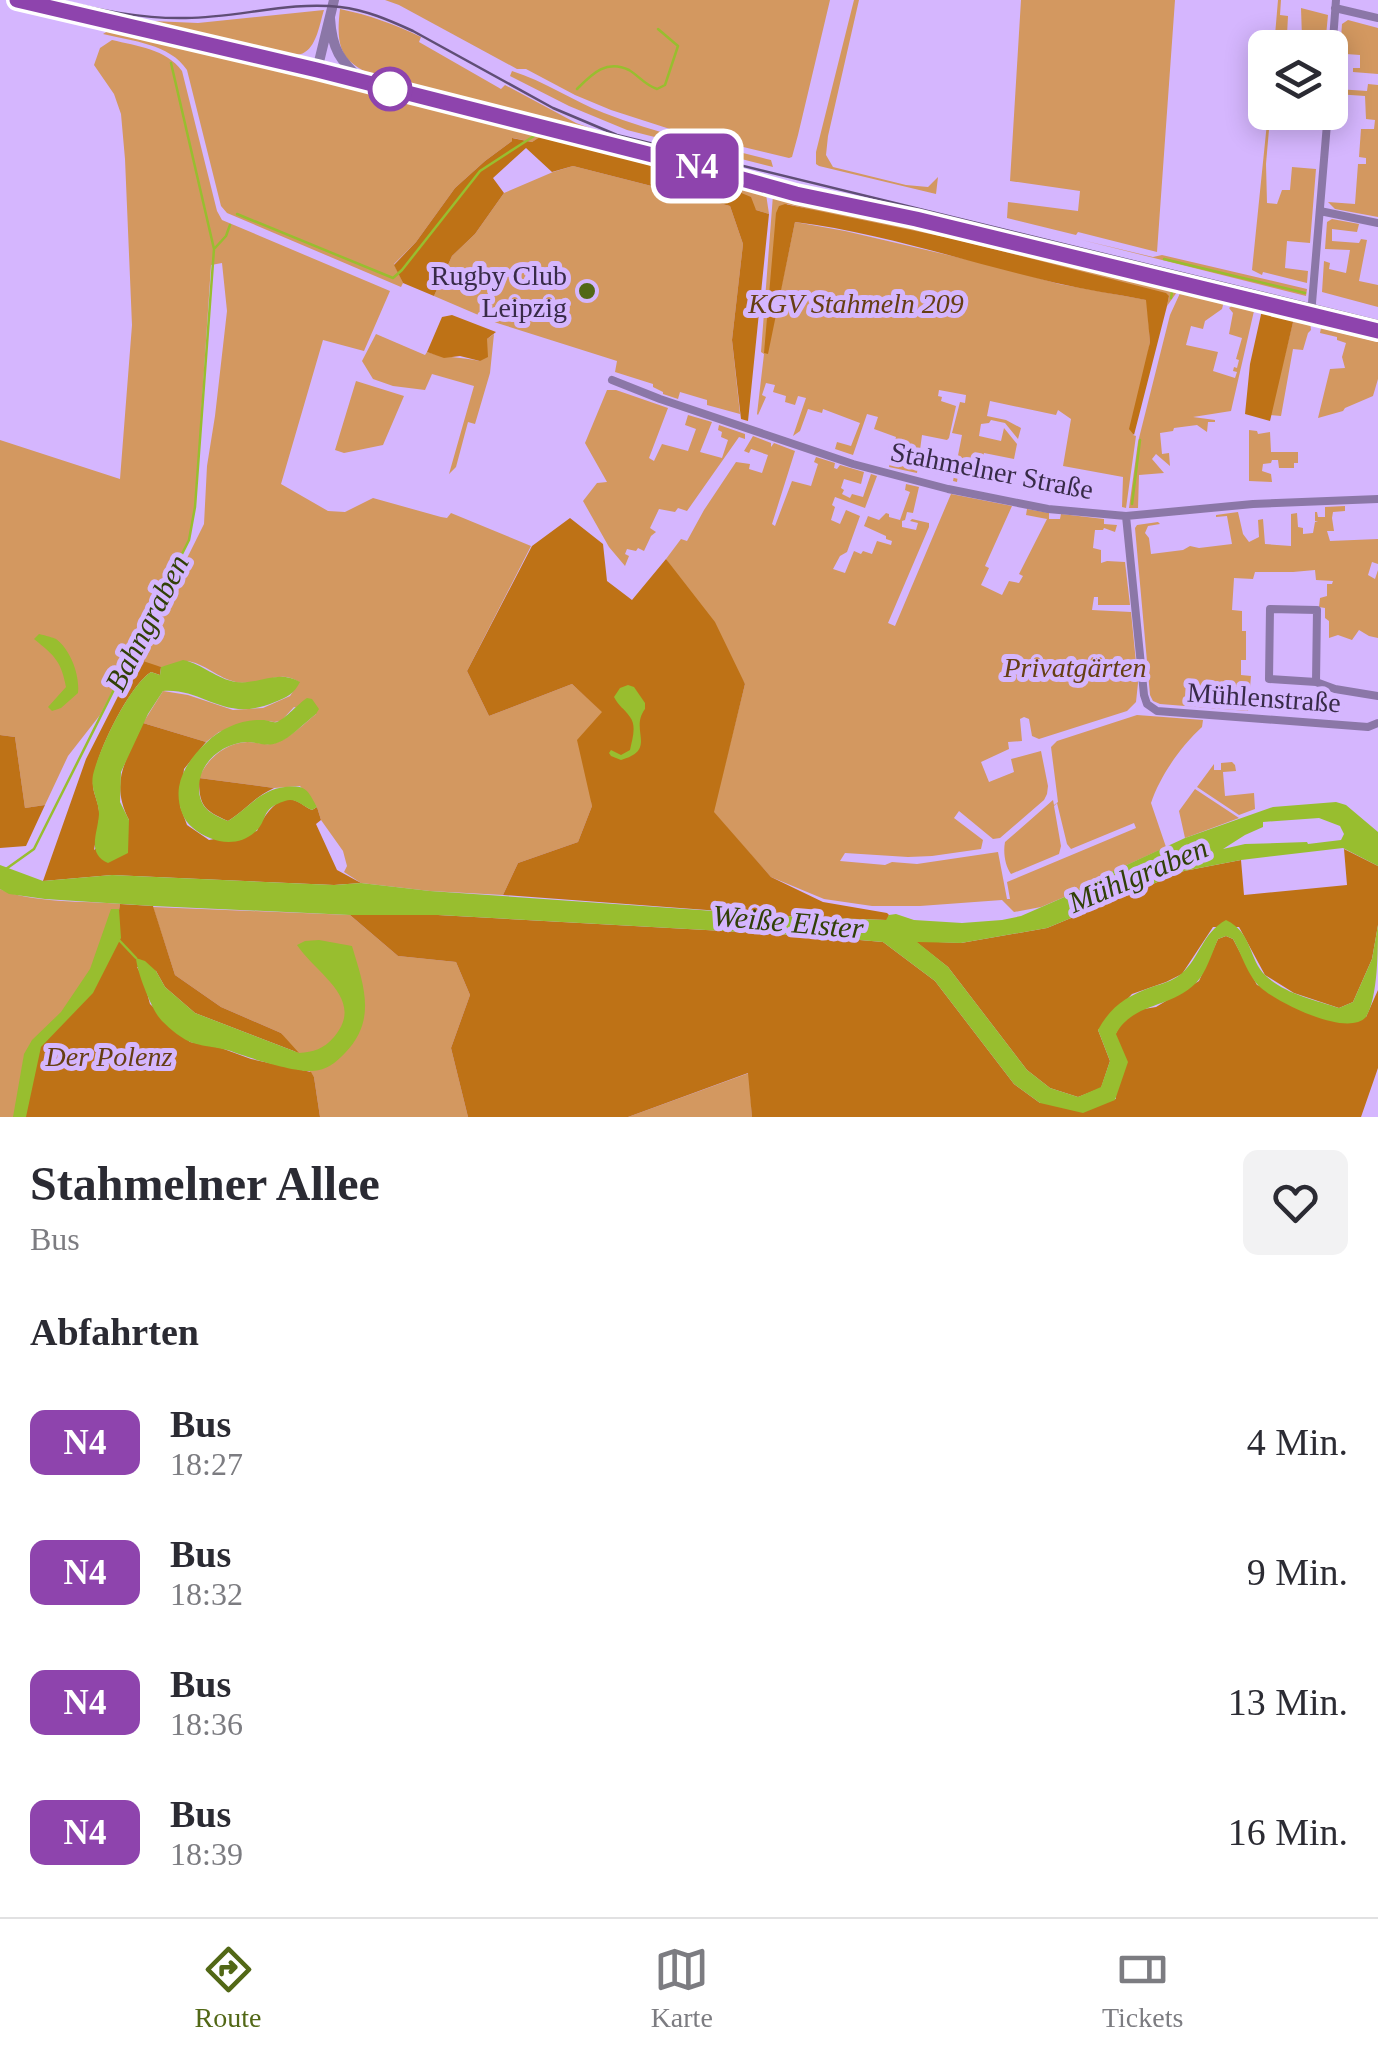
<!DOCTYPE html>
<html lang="de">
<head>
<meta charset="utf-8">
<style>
  :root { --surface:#fff; --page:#f2f2f3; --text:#2b2b33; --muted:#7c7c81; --line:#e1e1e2; --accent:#526816 }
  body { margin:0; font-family:Georgia,serif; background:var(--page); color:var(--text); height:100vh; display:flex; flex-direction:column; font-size:38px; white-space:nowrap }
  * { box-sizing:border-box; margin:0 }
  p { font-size:32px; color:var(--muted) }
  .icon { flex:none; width:55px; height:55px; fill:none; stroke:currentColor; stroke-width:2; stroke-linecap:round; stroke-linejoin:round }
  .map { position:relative; height:1117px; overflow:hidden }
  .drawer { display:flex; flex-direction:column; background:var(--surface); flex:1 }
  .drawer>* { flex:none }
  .badge { padding:0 20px; border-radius:15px; font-size:35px; line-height:65px }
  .controls { position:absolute; left:1248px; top:30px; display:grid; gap:20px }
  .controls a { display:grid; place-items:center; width:100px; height:100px; border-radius:15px; background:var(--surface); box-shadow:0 5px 25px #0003; font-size:50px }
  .map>.badge { position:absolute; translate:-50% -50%; box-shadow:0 0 0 5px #fff }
  h2 { padding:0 30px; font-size:38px; line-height:90px }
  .round { display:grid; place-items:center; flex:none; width:105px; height:105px; border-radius:15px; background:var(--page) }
  .head { display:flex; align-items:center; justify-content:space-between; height:170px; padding:0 30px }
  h1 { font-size:48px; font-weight:700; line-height:75px }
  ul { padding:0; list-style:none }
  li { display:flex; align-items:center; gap:30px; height:130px; padding:0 30px }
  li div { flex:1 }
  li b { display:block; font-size:38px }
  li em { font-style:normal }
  li .badge { min-width:110px; font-weight:700; text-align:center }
  .tabs { display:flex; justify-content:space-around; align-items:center; height:140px; border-top:2px solid var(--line); background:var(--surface); font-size:28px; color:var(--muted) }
  .tabs a { display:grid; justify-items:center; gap:5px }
  .tabs .selected { color:var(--accent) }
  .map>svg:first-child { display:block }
  .green { fill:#d39860 }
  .forest { fill:#be7216 }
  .water { fill:#98be2f; fill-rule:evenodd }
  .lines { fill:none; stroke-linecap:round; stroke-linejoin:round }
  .stream { stroke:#98be2f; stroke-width:2.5 }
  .minor { stroke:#8b77a7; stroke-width:8 }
  .tertiary { stroke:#8b77a7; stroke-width:10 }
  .tram { stroke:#604e76; stroke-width:2.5 }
  .line-casing { stroke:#fff; stroke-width:22 }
  .line { stroke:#8e44ad; stroke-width:15 }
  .stop-dot { fill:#fff; stroke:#8e44ad; stroke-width:5 }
  .poi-dot { fill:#526816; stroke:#d5b6fe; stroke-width:4 }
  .labels { text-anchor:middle; stroke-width:10; stroke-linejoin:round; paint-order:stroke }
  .poi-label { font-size:28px; fill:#382b48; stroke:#d5b6fe; text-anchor:end }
  .park-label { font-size:28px; font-style:italic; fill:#663e13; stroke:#d5b6fe }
  .street-label { font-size:28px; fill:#382b48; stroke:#d5b6fe }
  .water-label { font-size:30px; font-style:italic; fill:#314007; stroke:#d5b6fe }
</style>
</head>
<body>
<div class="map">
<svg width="1378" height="1117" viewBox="0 0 1378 1117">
  <rect width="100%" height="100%" fill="#d5b6fe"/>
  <path class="green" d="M385 0H830L798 135 792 157 789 158 673 130 611 110 575 95 526 69H517L399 5Z
    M854 0H859L828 136 826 155 833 167 906 185 928 187 938 177 936 194 819 166 816 164V152Z
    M1021 0H1175L1157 252 1078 232 1076 235 1007 218 1008 202 1078 211 1080 191 1010 181Z
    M1278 0H1281L1280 15 1288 16 1287 35 1290 38H1302L1301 8 1328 15 1325 46 1298 44 1297 47H1274Z
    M340 9C369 15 394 24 421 37L419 42 501 89 505 85 576 123 626 141 390 83C347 64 334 59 340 9Z
    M324 10C320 22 317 45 305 52 294 60 272 50 260 47 216 36 172 30 129 20L198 23Z
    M1348 20 1378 28V74L1353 72V68H1360V55L1346 54 1344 67 1339 66 1342 24Z
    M113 28 629 155 766 194 769 214 756 210 727 187 544 135 532 142 513 138 512 141 485 161 455 188 416 242 394 264 403 283 401 287 227 213 221 206 187 70C170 44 132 41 103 34Z
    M112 40C137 46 166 49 182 71L217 211 222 220 390 291 364 351 323 340 281 484 328 511 345 512 373 498 441 517 447 518 451 513 531 546 467 671 489 716 572 684 603 712 591 798 592 806 578 842 518 863 503 895 430 891 361 883 344 872 347 866 343 851 321 820 317 807 300 786 274 788 199 778C207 759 225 743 247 742 258 742 267 747 278 742 291 737 305 723 316 714L294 707 281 721 274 722 261 720 219 732 206 742 143 723 163 691 188 695 233 710 263 708 290 696 299 682C283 671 271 680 253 682 226 687 214 668 192 662 177 658 173 667 161 667 154 667 143 661 137 659L204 524 207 466 215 416 227 311 222 263 211 265 195 507 189 540 100 715 68 756 45 805 25 808 15 737 0 735V440L120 479 132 325 125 159 121 114 114 94 94 65 100 48Z
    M512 71C544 81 573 101 604 113 658 134 716 146 771 160L773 167 627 130 569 106 510 76Z
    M1368 84 1378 85V217L1335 209 1328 202 1355 204 1358 164H1366V158L1359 157 1361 129H1374L1375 120 1366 119 1365 96 1336 94 1337 89 1367 91Z
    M1268 113H1275L1274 118H1270L1266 164 1267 203 1277 204 1282 190H1290L1292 167 1316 169 1310 243 1287 241 1285 268 1308 271 1307 283 1263 272 1262 275 1252 270Z
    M573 166 730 206 743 244 732 340 740 414 707 405V400L680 392 678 399 663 394V392L653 387V384L615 372 617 361 497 323 434 296 452 256 475 234 504 193 553 172Z
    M773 195 871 218 935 230 1175 288 1177 292 1167 306 1169 296 787 204 767 354 795 222 845 231 999 267 1059 284 1147 300 1150 342 1133 435 1136 436 1126 508 1122 507 1123 477 1063 466 1071 419 1058 410 1056 415 990 401 987 416 1006 420 1021 428 1018 439 1005 423 991 420 989 423 981 424 979 436 1001 441 1004 428 1017 444 1014 459 984 453 982 459 973 460 970 477 958 475 957 482 953 481 962 435 952 433 960 402 965 403 966 395 939 390 938 396 942 397 941 401 956 406 949 438 947 440 922 435 917 473 889 467 896 437 874 429 878 417 867 414 853 455 835 449 837 442 851 446 860 423 823 409 822 413 808 409 800 431 793 436 806 398 798 396 795 405 785 402 786 396 773 392 775 385 766 383 762 395 766 397 758 415 757 414 764 354 761 352Z
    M1332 219 1359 224 1357 232 1332 229V241L1359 243 1361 239 1367 240 1359 281 1378 285V307L1322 292 1324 261 1330 263 1329 269 1346 273 1350 250 1325 249 1327 222Z
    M1082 240 1153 257 1162 255 1307 289 1306 296Z
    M1181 291 1224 301 1222 309 1205 321 1203 329 1191 326 1186 345 1218 352 1213 371 1235 378 1237 372 1233 371 1234 367 1237 368 1239 360 1236 359 1242 338 1229 334 1233 313 1229 308 1234 304 1254 311 1231 411 1193 417 1215 420V422H1208L1207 432 1197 425 1174 428 1173 431 1160 433 1162 454 1169 453 1170 466 1156 454 1152 459 1164 473 1139 475 1138 508H1129L1138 442 1170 315Z
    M1294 318 1310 322 1311 330 1308 333 1303 350 1293 349 1281 416 1270 415Z
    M1321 328 1378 342V379L1373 396 1345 408 1343 411 1318 418 1330 369 1345 368 1342 357 1346 343 1337 340V337L1320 333Z
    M376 334 425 355 427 352C445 358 462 357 480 361L487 339 494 334 490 373 475 424 468 422 456 467 449 474 474 386 432 374 425 390 393 386 373 379 362 361Z
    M356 381 404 396 383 445 344 453 335 450Z
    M607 390H616L668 408 649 458 654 461 662 444 688 451 696 429 685 425 688 415 712 422 700 452 722 458 728 440 721 437 722 432 718 430 719 425 745 434V439L739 437 687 511 678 508 675 512 659 509 650 528 656 532 651 536 644 551 638 548 636 551 627 549 625 554 629 556 625 566 609 547 583 501 597 483 607 482 585 443Z
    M1249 430 1257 431 1258 434 1270 432 1271 452H1298V463H1294V468H1279L1278 460H1272L1271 463 1263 464 1262 471 1271 474 1272 482 1249 481Z
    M753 436 771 443V447L774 443 795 451 772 524 775 526 792 481 811 486 818 464 814 462 816 457 835 463 834 468 837 469 840 465 864 472 861 484 844 479 841 488 844 490 842 494 850 498 852 494 863 497 871 474 877 476 865 508 835 497 832 505 835 507 831 520 840 524 846 510 860 516 847 552 840 556 833 569 845 573 854 551 861 554 863 551 872 554 877 541 891 545 892 541 886 539V536L864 526 868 516 879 520 886 513 889 514V517L900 520 910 492 905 490 906 484 919 487 913 513 907 512 905 520 902 521V527L916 530 918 523 910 521 912 519 929 523V527L888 623 895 626 951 494 1012 506 985 566 989 568 981 585 1002 595 1009 581 1019 583 1023 576 1019 574 1047 519 1026 515 1027 509 1049 513V519H1060L1061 514 1104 519V524L1117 525 1115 532 1104 528 1103 530H1095L1093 548 1101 550V563L1107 561 1125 562 1130 605H1098V597H1094L1092 610 1131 612 1138 683 1136 702 1127 711 1039 739 1032 736 1029 719 1024 717 1020 719 1022 741 1008 742 1009 749 981 762 989 782 1014 772 1011 759 1041 751 1048 786 1047 794 1044 800 1000 838 993 839 959 811 954 818 983 840 981 849 932 856 908 857 845 853 840 861 885 865 892 862 917 864 998 852 1007 899H1010L1007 882 1136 828 1134 823 1071 849 1067 844 1057 803 1054 806 1061 846 1059 854 1011 874C1005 866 1003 852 1005 842L1053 800 1054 805 1058 802 1051 747 1057 741 1137 715 1203 720 1202 727C1181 746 1160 776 1151 803L1166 847 1094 880 1069 895 1041 907 1014 912 1002 900 920 906H872L824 899 771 877 713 812 745 684 666 559 681 539 687 541 704 510 736 462 750 464 749 469 762 473 768 455 751 449 749 453 744 451Z
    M1345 506V511L1333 512 1332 518 1334 531H1327L1330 541 1378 539V564L1372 562 1368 575 1375 579 1378 570V638L1369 636 1359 630 1352 640 1338 635 1329 638V621L1325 618V608L1319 607 1320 598 1327 596V584H1332L1333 581 1316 580 1315 570 1293 572H1255L1253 579 1234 578 1232 610 1242 611V631H1246V660H1241V675L1251 676 1248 711 1160 704 1153 701 1150 695 1135 528 1137 525 1158 522 1160 524 1148 526 1145 533 1149 538 1151 554 1183 550 1190 546 1199 548 1232 544 1227 516 1216 517V515L1238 512 1243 534 1249 542 1259 537 1258 520 1263 519 1265 544 1291 546V514L1297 513 1298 527 1303 528V534L1313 533 1315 522H1318L1315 521V512H1317L1318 517H1325V507Z
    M1232 762 1235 765 1236 771 1223 772 1225 796 1254 793 1255 809 1239 815 1197 787 1214 764V770H1221V763Z
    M1195 789 1239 818 1185 838 1179 811Z
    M0 889C27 903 88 901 120 904L115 936 22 1117H0Z
    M153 907 350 915 398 956 456 962 470 995 451 1048 468 1117H320L314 1077 281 1033 221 1007 175 975Z
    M749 1073 752 1117H628Z"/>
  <path class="forest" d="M543 135 727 187 751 197 756 210 769 214 748 421 741 419 732 340 743 244 730 206 573 166 552 172 526 148 493 178 504 193 475 234 452 256 434 296 403 283 394 265 416 242 455 188 485 161 512 141V138L532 142Z
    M785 204 954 239 1166 293 1169 296 1167 306 1134 435 1129 429 1150 342 1146 300C1116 294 1086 290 1056 283 970 263 883 233 795 222L768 354 764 353 776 213 779 206Z
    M1262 310 1294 318 1270 421 1245 414 1250 364Z
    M452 315 496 332 487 339 488 357 480 361 460 356 444 358 427 352 442 317Z
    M570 518 603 544 607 581 632 600 666 559 715 622 745 684 714 812 771 877 823 902 887 913 889 915 887 920 800 917 503 895 518 863 578 842 592 806 577 740 602 712 572 684 489 716 467 671 532 546Z
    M137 659 161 667 160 675 151 672C129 686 95 755 93 781 92 792 98 800 99 811 100 823 96 838 94 850L129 820C109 780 127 760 143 723L206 742 184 769 180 806 187 825 209 840 257 831C263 818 277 793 296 801 302 803 306 808 312 810L317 807 321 820 316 824 337 870 361 883 334 885 112 875 43 881 86 759Z
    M0 735 15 737 25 808 45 805 26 846 0 848Z
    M199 778 274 788C254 797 246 810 228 821 203 810 199 805 199 778Z
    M1344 849 1378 866V925L1372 959 1353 1002 1339 1008 1294 993 1265 975 1239 927H1213L1182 974 1166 982 1132 994 1098 1030 1110 1061 1101 1088 1078 1097 1050 1088 1027 1070 948 967 915 941 961 943 1047 928 1184 871 1241 860 1244 895 1347 885Z
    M120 904 153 906 175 975 221 1007 281 1033 299 1053 195 1013 165 987 156 971 137 967 143 978 150 1004 190 1042 221 1048 251 1059 311 1072 314 1077 320 1117H22L37 1044 90 988 115 936Z
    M350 915H438L813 936 883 942 935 981 1014 1084 1040 1103 1116 1099V1033L1122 1022 1138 1010 1156 1007 1199 981 1218 939 1226 936 1233 939 1257 985 1366 1017 1378 990V1068L1361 1117H752L748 1073 628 1117H468L451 1048 470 995 456 962 398 956Z"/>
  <path class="water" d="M39 634C40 634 55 638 56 639 71 650 80 676 78 693L61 708 52 711 48 707 66 687C61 661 55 656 34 639Z
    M183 660C203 664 216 679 236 682 259 685 278 669 300 682 294 694 287 697 275 702 224 724 205 688 163 691L148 714 121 772 120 802 129 820 128 853 108 863C86 853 98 833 99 814 99 801 90 789 93 775 99 749 129 686 151 672L160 675 161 667Z
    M628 685 634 687 645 703V709C629 730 658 750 621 760L611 756 609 753 611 750 621 755 630 750C632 740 637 726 630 717 624 708 619 707 614 697L620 688Z
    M307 698 312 699 319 709 316 714C304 723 291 738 277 743 266 747 257 742 246 742 221 744 199 763 199 788 199 808 211 814 228 821 248 809 259 790 285 787 306 785 307 789 317 807L312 810C303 807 296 797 285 801 259 809 269 820 255 832 236 849 210 842 193 828 181 819 177 801 179 787 182 769 194 754 207 742 221 728 243 719 262 720 269 720 271 723 277 722 285 719 299 703 307 698Z
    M1336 802 1346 805 1378 832V866L1343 848 1241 860 1184 871 1047 928 961 943 917 942 948 967 1027 1070 1050 1088 1078 1097 1101 1087 1110 1061 1098 1030C1111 1006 1127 996 1152 987 1161 984 1173 981 1181 974 1200 958 1202 933 1226 920 1253 933 1248 959 1266 976 1285 994 1315 1000 1339 1008L1353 1002 1372 959 1378 925C1378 949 1378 998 1366 1017 1347 1038 1276 1002 1260 987 1248 976 1241 953 1233 939L1226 936 1218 939C1212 953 1206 973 1196 983 1170 1009 1133 1002 1116 1034L1128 1062 1115 1100 1083 1113 1040 1103 1014 1084 935 981 883 942 813 936 438 915H350L153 906 45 899 9 894 0 889V865L43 881 112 875 334 885 361 883 430 891 800 917 886 920 889 915 896 914 914 920 962 923 1002 920 1021 916 1069 895 1094 880 1185 838 1273 807ZM1319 818 1340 826 1344 834 1341 840 1308 844 1307 842 1245 844 1223 849 1245 835 1263 827V822Z
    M111 909H119L121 938 93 993 41 1047 26 1117H13L24 1054 32 1040 61 1012 90 969Z
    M319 940 352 946C364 986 377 1020 345 1053 337 1062 325 1071 312 1071 294 1072 249 1058 231 1051 218 1047 206 1047 193 1043 183 1040 170 1029 162 1021 152 1011 137 972 136 958L145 961 156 971 165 987 195 1013 299 1053C313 1052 324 1049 334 1037 366 999 317 975 297 945L305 941Z"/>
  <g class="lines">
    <path class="stream" d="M577 89C592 74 606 59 629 70 639 76 645 85 657 89L665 85 678 46 658 29
      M237 214 393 278 402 270 480 171 534 136
      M215 248 226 236 230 225
      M1164 259 1305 293
      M1171 298 1172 292
      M1132 504 1140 440
      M6 869 34 849 189 540 195 507 214 249 171 63
      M119 940 136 958"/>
    <path class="minor" d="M1335 8 1378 18
      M1330 80 1336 0
      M1320 211 1378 223
      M1311 315 1328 112
      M612 380 660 399 853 464 948 489 1048 509 1126 516 1253 504 1378 499
      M1126 516 1144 695 1147 704 1157 711 1368 727 1378 723
      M1316 682 1317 610 1270 609 1269 679 1316 682 1335 689 1378 696"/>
    <path class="tertiary" d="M17 0 317 70 688 164 795 194 917 219 1378 331
      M330 18C332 50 340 60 362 81
      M317 70 334 0"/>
    <path class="tram" d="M57 0C99 10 142 19 186 18 237 18 289 1 340 7 366 10 389 20 413 31L553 108 617 135 1378 321"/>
  </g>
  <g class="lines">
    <defs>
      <path id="line" d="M17 0 317 70 688 164 796 194 916 219 1378 331"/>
    </defs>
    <use href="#line" class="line-casing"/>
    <use href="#line" class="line"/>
  </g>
  <circle class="stop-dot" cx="390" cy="89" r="20"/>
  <circle class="poi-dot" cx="587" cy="291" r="10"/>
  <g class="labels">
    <g class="poi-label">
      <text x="567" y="285">Rugby Club<tspan x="567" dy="32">Leipzig</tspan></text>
    </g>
    <g class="park-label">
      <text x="856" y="313">KGV Stahmeln 209</text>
      <text x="1075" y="677">Privatgärten</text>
      <text x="109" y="1066">Der Polenz</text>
    </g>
    <g class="street-label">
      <text transform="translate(992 470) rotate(11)" y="10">Stahmelner Straße</text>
      <text transform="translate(1264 697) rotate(4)" y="10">Mühlenstraße</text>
    </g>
    <g class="water-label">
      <text transform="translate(147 623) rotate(-63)" y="10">Bahngraben</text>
      <text transform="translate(1138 875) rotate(-23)" y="10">Mühlgraben</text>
      <text transform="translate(788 922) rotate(5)" y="10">Weiße Elster</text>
    </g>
  </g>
</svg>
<div class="controls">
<a><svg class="icon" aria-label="layers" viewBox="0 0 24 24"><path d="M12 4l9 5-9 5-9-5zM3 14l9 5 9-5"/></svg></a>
</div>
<b class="badge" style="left:697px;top:166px;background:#8e44ad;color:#fff">N4</b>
</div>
<section class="drawer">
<div class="head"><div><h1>Stahmelner Allee</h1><p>Bus</p></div><a class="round"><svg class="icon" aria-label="heart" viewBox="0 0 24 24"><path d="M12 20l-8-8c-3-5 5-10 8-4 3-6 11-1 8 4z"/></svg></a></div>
<h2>Abfahrten</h2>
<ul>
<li><span class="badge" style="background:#8e44ad;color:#fff">N4</span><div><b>Bus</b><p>18:27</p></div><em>4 Min.</em></li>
<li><span class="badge" style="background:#8e44ad;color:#fff">N4</span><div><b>Bus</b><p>18:32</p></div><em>9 Min.</em></li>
<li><span class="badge" style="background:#8e44ad;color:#fff">N4</span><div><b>Bus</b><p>18:36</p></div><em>13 Min.</em></li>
<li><span class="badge" style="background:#8e44ad;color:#fff">N4</span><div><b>Bus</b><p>18:39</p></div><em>16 Min.</em></li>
</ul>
</section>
<nav class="tabs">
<a class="selected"><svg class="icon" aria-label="directions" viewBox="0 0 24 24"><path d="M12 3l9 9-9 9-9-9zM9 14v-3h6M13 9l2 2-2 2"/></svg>Route</a>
<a><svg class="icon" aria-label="map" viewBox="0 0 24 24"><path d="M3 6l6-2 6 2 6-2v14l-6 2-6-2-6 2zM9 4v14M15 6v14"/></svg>Karte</a>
<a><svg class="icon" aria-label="tickets" viewBox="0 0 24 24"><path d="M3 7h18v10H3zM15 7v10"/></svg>Tickets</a>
</nav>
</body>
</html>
